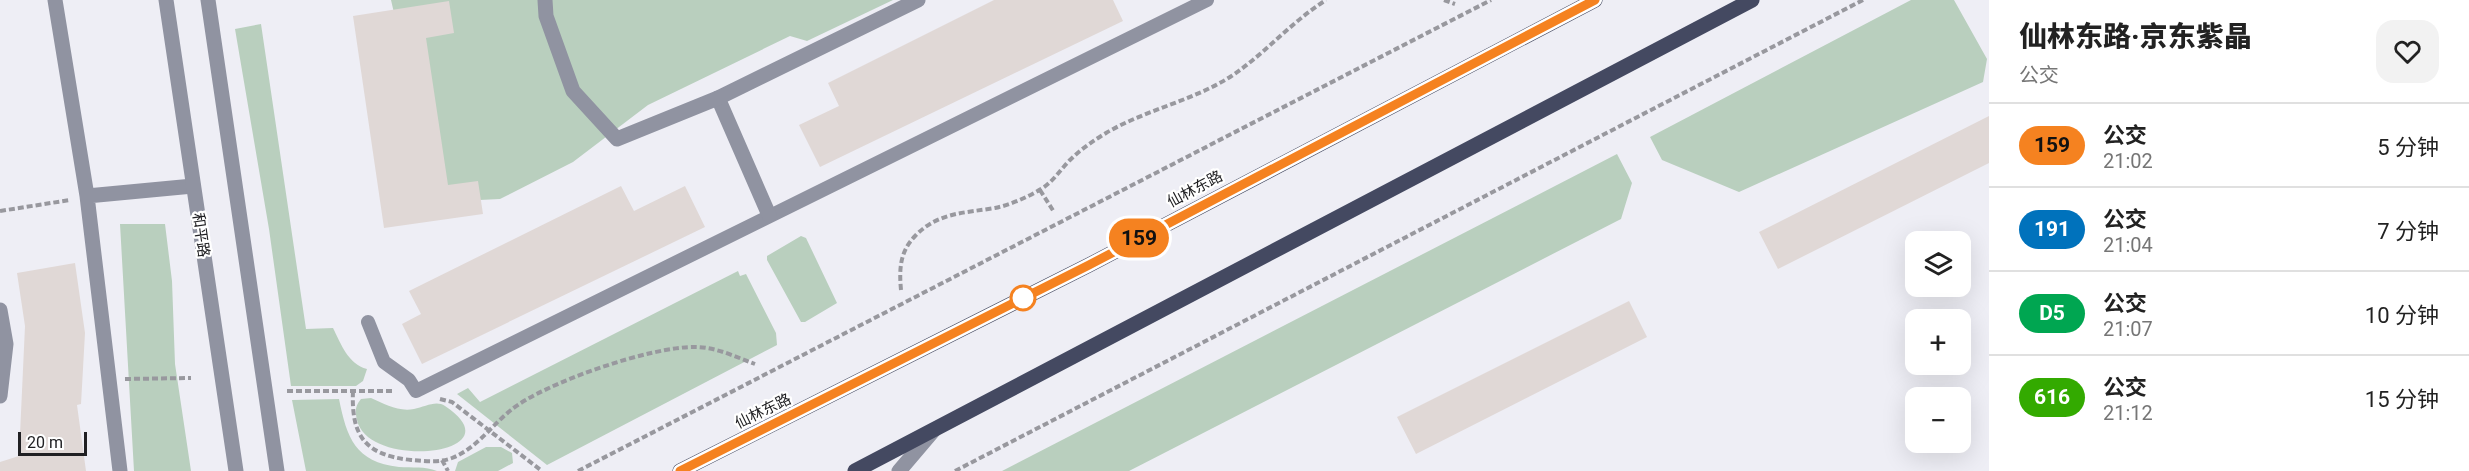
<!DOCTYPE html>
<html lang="zh">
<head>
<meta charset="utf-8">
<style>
  :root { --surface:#fff; --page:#f2f2f2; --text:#222; --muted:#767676; --line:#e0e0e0 }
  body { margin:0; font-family:Roboto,"Noto Sans SC",sans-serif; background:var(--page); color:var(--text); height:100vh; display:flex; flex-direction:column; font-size:22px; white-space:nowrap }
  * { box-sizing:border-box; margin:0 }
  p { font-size:20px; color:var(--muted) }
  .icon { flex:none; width:33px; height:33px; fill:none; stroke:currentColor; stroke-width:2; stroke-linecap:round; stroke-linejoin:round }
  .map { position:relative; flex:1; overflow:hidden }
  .sheet { display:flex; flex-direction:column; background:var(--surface); width:480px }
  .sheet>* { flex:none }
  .badge { padding:0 12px; border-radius:20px; font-size:21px; line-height:39px }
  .buttons { position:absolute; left:1905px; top:231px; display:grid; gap:12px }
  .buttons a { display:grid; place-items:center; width:66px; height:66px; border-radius:12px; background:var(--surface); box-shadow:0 6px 24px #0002; font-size:30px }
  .scale { position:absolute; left:18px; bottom:15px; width:69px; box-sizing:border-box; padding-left:6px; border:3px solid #202023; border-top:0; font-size:16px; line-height:21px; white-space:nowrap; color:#202023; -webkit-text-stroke:4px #fff; paint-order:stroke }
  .map>.badge { position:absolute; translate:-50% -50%; box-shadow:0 0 0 3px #fff }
  .round { display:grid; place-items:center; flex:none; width:63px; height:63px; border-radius:18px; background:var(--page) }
  .summary { display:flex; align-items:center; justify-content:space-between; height:102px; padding:0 30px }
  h1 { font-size:28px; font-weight:800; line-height:45px }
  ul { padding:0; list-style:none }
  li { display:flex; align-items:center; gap:18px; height:84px; padding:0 30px; border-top:2px solid var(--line) }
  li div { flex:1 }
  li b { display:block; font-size:22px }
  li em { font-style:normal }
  li .badge { min-width:66px; font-weight:700; text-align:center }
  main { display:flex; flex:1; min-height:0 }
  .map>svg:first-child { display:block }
  .green { fill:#b9cfbe }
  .building { fill:#e0d8d6 }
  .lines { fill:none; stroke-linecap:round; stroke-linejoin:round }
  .path { stroke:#98989e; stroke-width:4; stroke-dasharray:6 3; stroke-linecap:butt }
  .service { stroke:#9093a1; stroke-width:14 }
  .pedestrian { stroke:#9093a1; stroke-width:15 }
  .minor { stroke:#9093a1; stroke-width:15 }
  .tertiary { stroke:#9093a1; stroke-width:15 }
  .primary { stroke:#444961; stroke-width:15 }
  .line-casing { stroke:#fff; stroke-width:14 }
  .line { stroke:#f58220; stroke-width:9 }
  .stop-dot { fill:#fff; stroke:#f58220; stroke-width:3 }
  .labels { text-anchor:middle; stroke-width:4.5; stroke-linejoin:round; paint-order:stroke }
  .street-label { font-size:15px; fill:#202023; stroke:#fff }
</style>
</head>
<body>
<main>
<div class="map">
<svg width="1989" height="471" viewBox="0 0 1989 471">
  <rect width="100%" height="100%" fill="#eeeef5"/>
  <path class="green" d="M391 0H893L807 41 790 36 648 105 573 162 500 199 438 202Z
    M1911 0H1954L1987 59 1983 82 1739 192 1662 160 1650 137Z
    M261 24 306 329 333 328C341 344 348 364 367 369L363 381 356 386H291L269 229 235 29Z
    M1617 154 1632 183 1621 219 1129 471H1002Z
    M120 224H165L172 281 175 364 191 471H134Z
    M801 236 806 238 837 303 805 322H801L767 260V256Z
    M738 271 740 276 746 274 776 333 777 345 547 465 457 394 468 388 480 402Z
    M371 398C385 404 398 412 414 409 425 407 436 400 445 406 519 455 368 471 357 420 355 411 355 406 361 399Z
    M339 399C347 438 355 462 399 467 412 468 425 466 437 471H306L292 400Z
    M486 447H501L512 453 513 463 498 471H455L458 462Z"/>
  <path class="building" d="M994 0H1113L1123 21 820 167 799 125 839 106 828 83Z
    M449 1 454 33 426 38 448 185 478 181 483 214 384 228 353 16Z
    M1989 116V163L1778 269 1759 232Z
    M621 186 634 211 685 186 705 227 422 364 402 324 421 314 409 291Z
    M75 263 85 333 81 404 77 405 86 471H0V462L19 456 25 326 17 273Z
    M1629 301 1647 337 1416 454 1397 417Z"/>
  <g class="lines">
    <path class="path" d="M1444 0 1455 4
      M1040 190 1054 212
      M0 211 70 200
      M901 290C899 268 900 251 916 235 939 212 965 213 995 208 1010 205 1028 197 1041 189 1053 182 1060 170 1070 160 1081 149 1093 141 1106 133 1145 110 1192 101 1230 77 1265 54 1291 22 1326 0
      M125 379 191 378
      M287 391H394
      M353 391C351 436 365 455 411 460 424 461 439 463 452 458 477 448 491 426 511 410 544 383 652 346 695 347 716 347 736 357 755 364
      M440 399 452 402 542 471
      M442 460 448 471
      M578 471 1491 0
      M955 471 1863 0"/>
    <path class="service" d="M368 322 384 362 409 380 416 391 1207 0"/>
    <path class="pedestrian" d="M718 98 769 215"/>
    <path class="minor" d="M55 0 87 196 120 471
      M545 0 546 16 573 91 617 139 718 98 918 0
      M87 196 193 186
      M0 310 6 344 0 396
      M899 471 934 430"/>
    <path class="tertiary" d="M166 0 236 471
      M208 0 277 471"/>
    <path class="primary" d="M680 471 1089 265 1595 0
      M855 471 1752 0"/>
  </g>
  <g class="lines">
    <defs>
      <path id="line" d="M680 471 1089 265 1595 0"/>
    </defs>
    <use href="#line" class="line-casing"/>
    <use href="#line" class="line"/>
  </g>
  <circle class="stop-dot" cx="1023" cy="298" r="12"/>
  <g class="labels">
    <g class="street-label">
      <text transform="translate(1195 189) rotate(-28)" y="5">仙林东路</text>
      <text transform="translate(201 235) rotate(82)" y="5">和平路</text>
      <text transform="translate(763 411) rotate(-26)" y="5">仙林东路</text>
    </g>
  </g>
</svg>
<div class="buttons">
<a><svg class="icon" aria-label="layers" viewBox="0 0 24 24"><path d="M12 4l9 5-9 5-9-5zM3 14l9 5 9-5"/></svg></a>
<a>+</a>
<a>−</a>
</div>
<div class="scale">20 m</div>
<b class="badge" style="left:1139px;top:238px;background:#f58220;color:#111">159</b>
</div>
<section class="sheet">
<div class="summary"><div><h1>仙林东路·京东紫晶</h1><p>公交</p></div><a class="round"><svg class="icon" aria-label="heart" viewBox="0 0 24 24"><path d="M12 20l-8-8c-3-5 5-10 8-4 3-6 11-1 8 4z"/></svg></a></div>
<ul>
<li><span class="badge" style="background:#f58220;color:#111">159</span><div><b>公交</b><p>21:02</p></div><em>5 分钟</em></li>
<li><span class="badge" style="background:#0072bc;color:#fff">191</span><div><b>公交</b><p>21:04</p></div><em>7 分钟</em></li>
<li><span class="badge" style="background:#00a651;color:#fff">D5</span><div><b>公交</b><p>21:07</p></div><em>10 分钟</em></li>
<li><span class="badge" style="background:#3a0;color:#fff">616</span><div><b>公交</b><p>21:12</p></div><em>15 分钟</em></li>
</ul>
</section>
</main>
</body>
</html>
